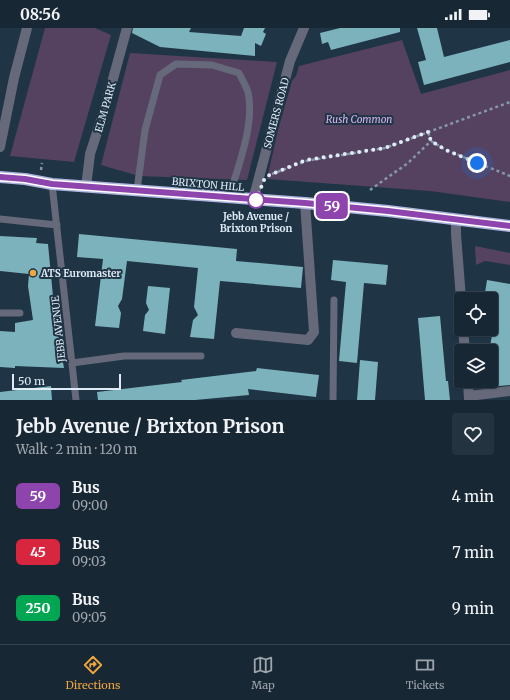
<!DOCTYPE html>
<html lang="en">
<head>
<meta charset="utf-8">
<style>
  :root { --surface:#172734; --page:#243340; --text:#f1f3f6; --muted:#9ea5ac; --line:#36444f; --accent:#f0a63e }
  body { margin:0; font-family:Merriweather,serif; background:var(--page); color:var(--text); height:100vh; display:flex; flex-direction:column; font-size:15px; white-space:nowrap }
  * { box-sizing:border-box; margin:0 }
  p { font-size:13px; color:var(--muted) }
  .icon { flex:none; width:22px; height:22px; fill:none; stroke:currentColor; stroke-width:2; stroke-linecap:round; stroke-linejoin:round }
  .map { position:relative; height:372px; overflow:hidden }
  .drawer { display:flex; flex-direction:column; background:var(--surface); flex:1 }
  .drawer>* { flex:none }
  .badge { padding:0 8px; border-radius:6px; font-size:14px; line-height:26px }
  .fabs { position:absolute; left:454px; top:264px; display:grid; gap:8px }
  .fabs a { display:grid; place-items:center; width:44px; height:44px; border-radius:4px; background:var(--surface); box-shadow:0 1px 3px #0004,0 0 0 1px var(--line); font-size:20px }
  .scale { position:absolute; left:12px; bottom:10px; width:109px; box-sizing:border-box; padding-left:4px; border:2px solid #dfecf7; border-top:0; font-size:11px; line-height:14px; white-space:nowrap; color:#dfecf7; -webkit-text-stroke:3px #1f3445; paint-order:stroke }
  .you { position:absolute; width:20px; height:20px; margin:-10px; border:3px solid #fff; border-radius:50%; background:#1a73e8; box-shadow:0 0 0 6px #1a73e833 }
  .map>.badge { position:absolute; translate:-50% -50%; box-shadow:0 0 0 2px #fff }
  .round { display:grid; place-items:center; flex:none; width:42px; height:42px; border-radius:4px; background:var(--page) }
  .overview { display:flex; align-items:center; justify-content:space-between; height:68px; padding:0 16px }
  h1 { font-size:19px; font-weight:700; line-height:30px }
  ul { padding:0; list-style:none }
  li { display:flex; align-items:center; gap:12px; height:56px; padding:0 16px }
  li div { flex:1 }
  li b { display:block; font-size:15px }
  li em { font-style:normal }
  li .badge { min-width:44px; font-weight:700; text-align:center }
  .status { display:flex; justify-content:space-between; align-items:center; height:28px; padding:0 20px; background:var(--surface); direction:ltr }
  .status svg { height:11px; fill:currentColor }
  .menu { display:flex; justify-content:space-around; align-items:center; height:56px; border-top:1px solid var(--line); background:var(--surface); font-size:11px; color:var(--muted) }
  .menu a { display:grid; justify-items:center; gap:2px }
  .menu .on { color:var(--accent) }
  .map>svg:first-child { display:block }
  .green { fill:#554260 }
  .building { fill:#7cb2bc }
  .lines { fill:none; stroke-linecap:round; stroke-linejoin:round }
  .path { stroke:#8797a5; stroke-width:2.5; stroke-dasharray:3 3; stroke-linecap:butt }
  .lane { stroke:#66697a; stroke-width:7 }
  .street { stroke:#66697a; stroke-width:10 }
  .highway { stroke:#aeb4dd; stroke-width:12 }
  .line-casing { stroke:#fff; stroke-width:9 }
  .line { stroke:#8e44ad; stroke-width:6 }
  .walk { stroke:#dfecf7; stroke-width:4; stroke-dasharray:0 7.2 }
  .stop-dot { fill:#fff; stroke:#8e44ad; stroke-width:2 }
  .poi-dot { fill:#f0a63e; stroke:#1f3445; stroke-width:1.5 }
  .labels { text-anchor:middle; stroke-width:4; stroke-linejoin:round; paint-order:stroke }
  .street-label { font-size:10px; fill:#dfecf7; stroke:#1f3445 }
  .park-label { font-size:10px; font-style:italic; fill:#dab4ee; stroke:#1f3445 }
  .stop-label { font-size:10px; font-weight:bold; fill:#dfecf7; stroke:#1f3445 }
  .poi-label { font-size:10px; font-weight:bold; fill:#dfecf7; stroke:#1f3445; text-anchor:start }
</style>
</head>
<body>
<div class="status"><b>08:56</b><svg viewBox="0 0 49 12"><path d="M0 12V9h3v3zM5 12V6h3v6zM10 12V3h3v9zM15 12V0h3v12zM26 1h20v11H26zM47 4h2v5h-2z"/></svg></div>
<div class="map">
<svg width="510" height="372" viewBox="0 0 510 372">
  <rect width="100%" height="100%" fill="#1f3445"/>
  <path class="green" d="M45 0H95L111 7 74 134 10 128Z
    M402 12 421 66 510 42V174L430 163 267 151 278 102 292 53 296 48 299 38Z
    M130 25 277 34 247 152 139 148 101 137Z
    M475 218 510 225V237L485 233 476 237Z"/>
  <path class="building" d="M133 0H191L189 4 241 8 244 0H265L263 4 266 6 261 18 255 15V28L160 19 132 5Z
    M340 0H400V4L331 22 328 14 322 16 320 5Z
    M417 0H437L444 29 510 12V34L424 57 418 34 426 32Z
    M79 206 237 221 236 233 303 239 301 260 220 253 214 311 190 309 193 292 198 287 194 279 198 240 127 233 122 271 118 278 121 285 119 300 95 298 103 231 77 229Z
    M0 208 37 210 36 215 48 216 55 289 64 340 15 338V340L0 339V303L15 304V295L33 292 28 258 29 246 0 243Z
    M333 232 388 237 386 257 364 255 357 335 339 333 346 254 331 252Z
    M487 252 510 256V357L488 359 487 353H491V332L493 319H490L497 276 491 275V271H484Z
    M148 258 170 260 165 306 143 303 145 287 149 282 146 275Z
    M440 288 446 353H448L450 372H425L418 290Z
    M360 332 378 334 375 372H357Z
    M257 340 319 347 316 369 248 361 249 367 195 372H98L97 364 182 354 181 352 256 343Z
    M51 358 52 372H0V364Z"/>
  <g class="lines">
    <path class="path" d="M431 113 446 122 510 148
      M41 142 42 135
      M272 146 306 133 385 120 510 74
      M370 162 408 135 431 113 428 104"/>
    <path class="lane" d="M52 156 76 372
      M137 162 145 102 160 47 176 36 212 37 239 45C242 51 246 58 248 64 255 96 238 139 229 169
      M0 191 57 197
      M0 285H20
      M72 335 124 328H201
      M333 372 334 272"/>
    <path class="street" d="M0 119 14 50 27 0
      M86 159 90 126 105 80 127 0
      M253 172 290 33 304 0
      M456 192V206L461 271
      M463 301 465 323
      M236 305 308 312 314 304 305 175
      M468 353 469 372
      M469 368 510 363"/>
    <path class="highway" d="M0 149 25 151 52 156 305 175 388 183 510 198"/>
  </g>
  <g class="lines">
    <defs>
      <path id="line" d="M0 149 25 151 52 156 305 175 388 183 510 198"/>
    </defs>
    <use href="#line" class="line-casing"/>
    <use href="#line" class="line"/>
    <path class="walk" d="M256 172 264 152 267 148 306 132 385 120 428 104 431 113 446 122 477 135"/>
  </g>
  <circle class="stop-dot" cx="256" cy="172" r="8"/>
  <circle class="poi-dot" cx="33" cy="245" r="4"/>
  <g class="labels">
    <g class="street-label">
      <text transform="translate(105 79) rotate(-74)" y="4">ELM PARK</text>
      <text transform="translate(276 85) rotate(-75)" y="4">SOMERS ROAD</text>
      <text transform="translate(208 156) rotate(5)" y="4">BRIXTON HILL</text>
      <text transform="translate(58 301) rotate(-96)" y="4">JEBB AVENUE</text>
    </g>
    <g class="park-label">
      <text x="359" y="95">Rush Common</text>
    </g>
    <g class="stop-label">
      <text x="256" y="192">Jebb Avenue /<tspan x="256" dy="12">Brixton Prison</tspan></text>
    </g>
    <g class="poi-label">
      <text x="41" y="249">ATS Euromaster</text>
    </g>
  </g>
</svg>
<div class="fabs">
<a><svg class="icon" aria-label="locate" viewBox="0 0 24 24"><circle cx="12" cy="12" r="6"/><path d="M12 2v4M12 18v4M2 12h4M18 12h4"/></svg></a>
<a><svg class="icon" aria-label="layers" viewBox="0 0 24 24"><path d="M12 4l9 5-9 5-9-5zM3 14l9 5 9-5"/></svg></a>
</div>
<div class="scale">50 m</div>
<div class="you" style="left:477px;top:135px"></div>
<b class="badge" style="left:332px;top:178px;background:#8e44ad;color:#fff">59</b>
</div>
<section class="drawer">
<div class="overview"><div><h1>Jebb Avenue / Brixton Prison</h1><p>Walk · 2 min · 120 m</p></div><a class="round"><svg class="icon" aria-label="heart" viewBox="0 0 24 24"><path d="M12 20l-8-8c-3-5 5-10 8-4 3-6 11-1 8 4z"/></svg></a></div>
<ul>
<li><span class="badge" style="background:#8e44ad;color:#fff">59</span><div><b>Bus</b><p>09:00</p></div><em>4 min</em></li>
<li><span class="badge" style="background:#d7263d;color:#fff">45</span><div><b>Bus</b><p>09:03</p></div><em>7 min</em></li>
<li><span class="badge" style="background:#00a651;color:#fff">250</span><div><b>Bus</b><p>09:05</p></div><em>9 min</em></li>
</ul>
</section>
<nav class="menu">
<a class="on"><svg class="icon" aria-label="directions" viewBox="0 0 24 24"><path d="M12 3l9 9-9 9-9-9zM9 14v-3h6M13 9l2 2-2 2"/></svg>Directions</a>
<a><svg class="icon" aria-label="map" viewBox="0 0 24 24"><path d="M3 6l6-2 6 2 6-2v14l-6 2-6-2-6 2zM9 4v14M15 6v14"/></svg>Map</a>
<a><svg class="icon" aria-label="tickets" viewBox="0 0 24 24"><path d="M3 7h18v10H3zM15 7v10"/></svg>Tickets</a>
</nav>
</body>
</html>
